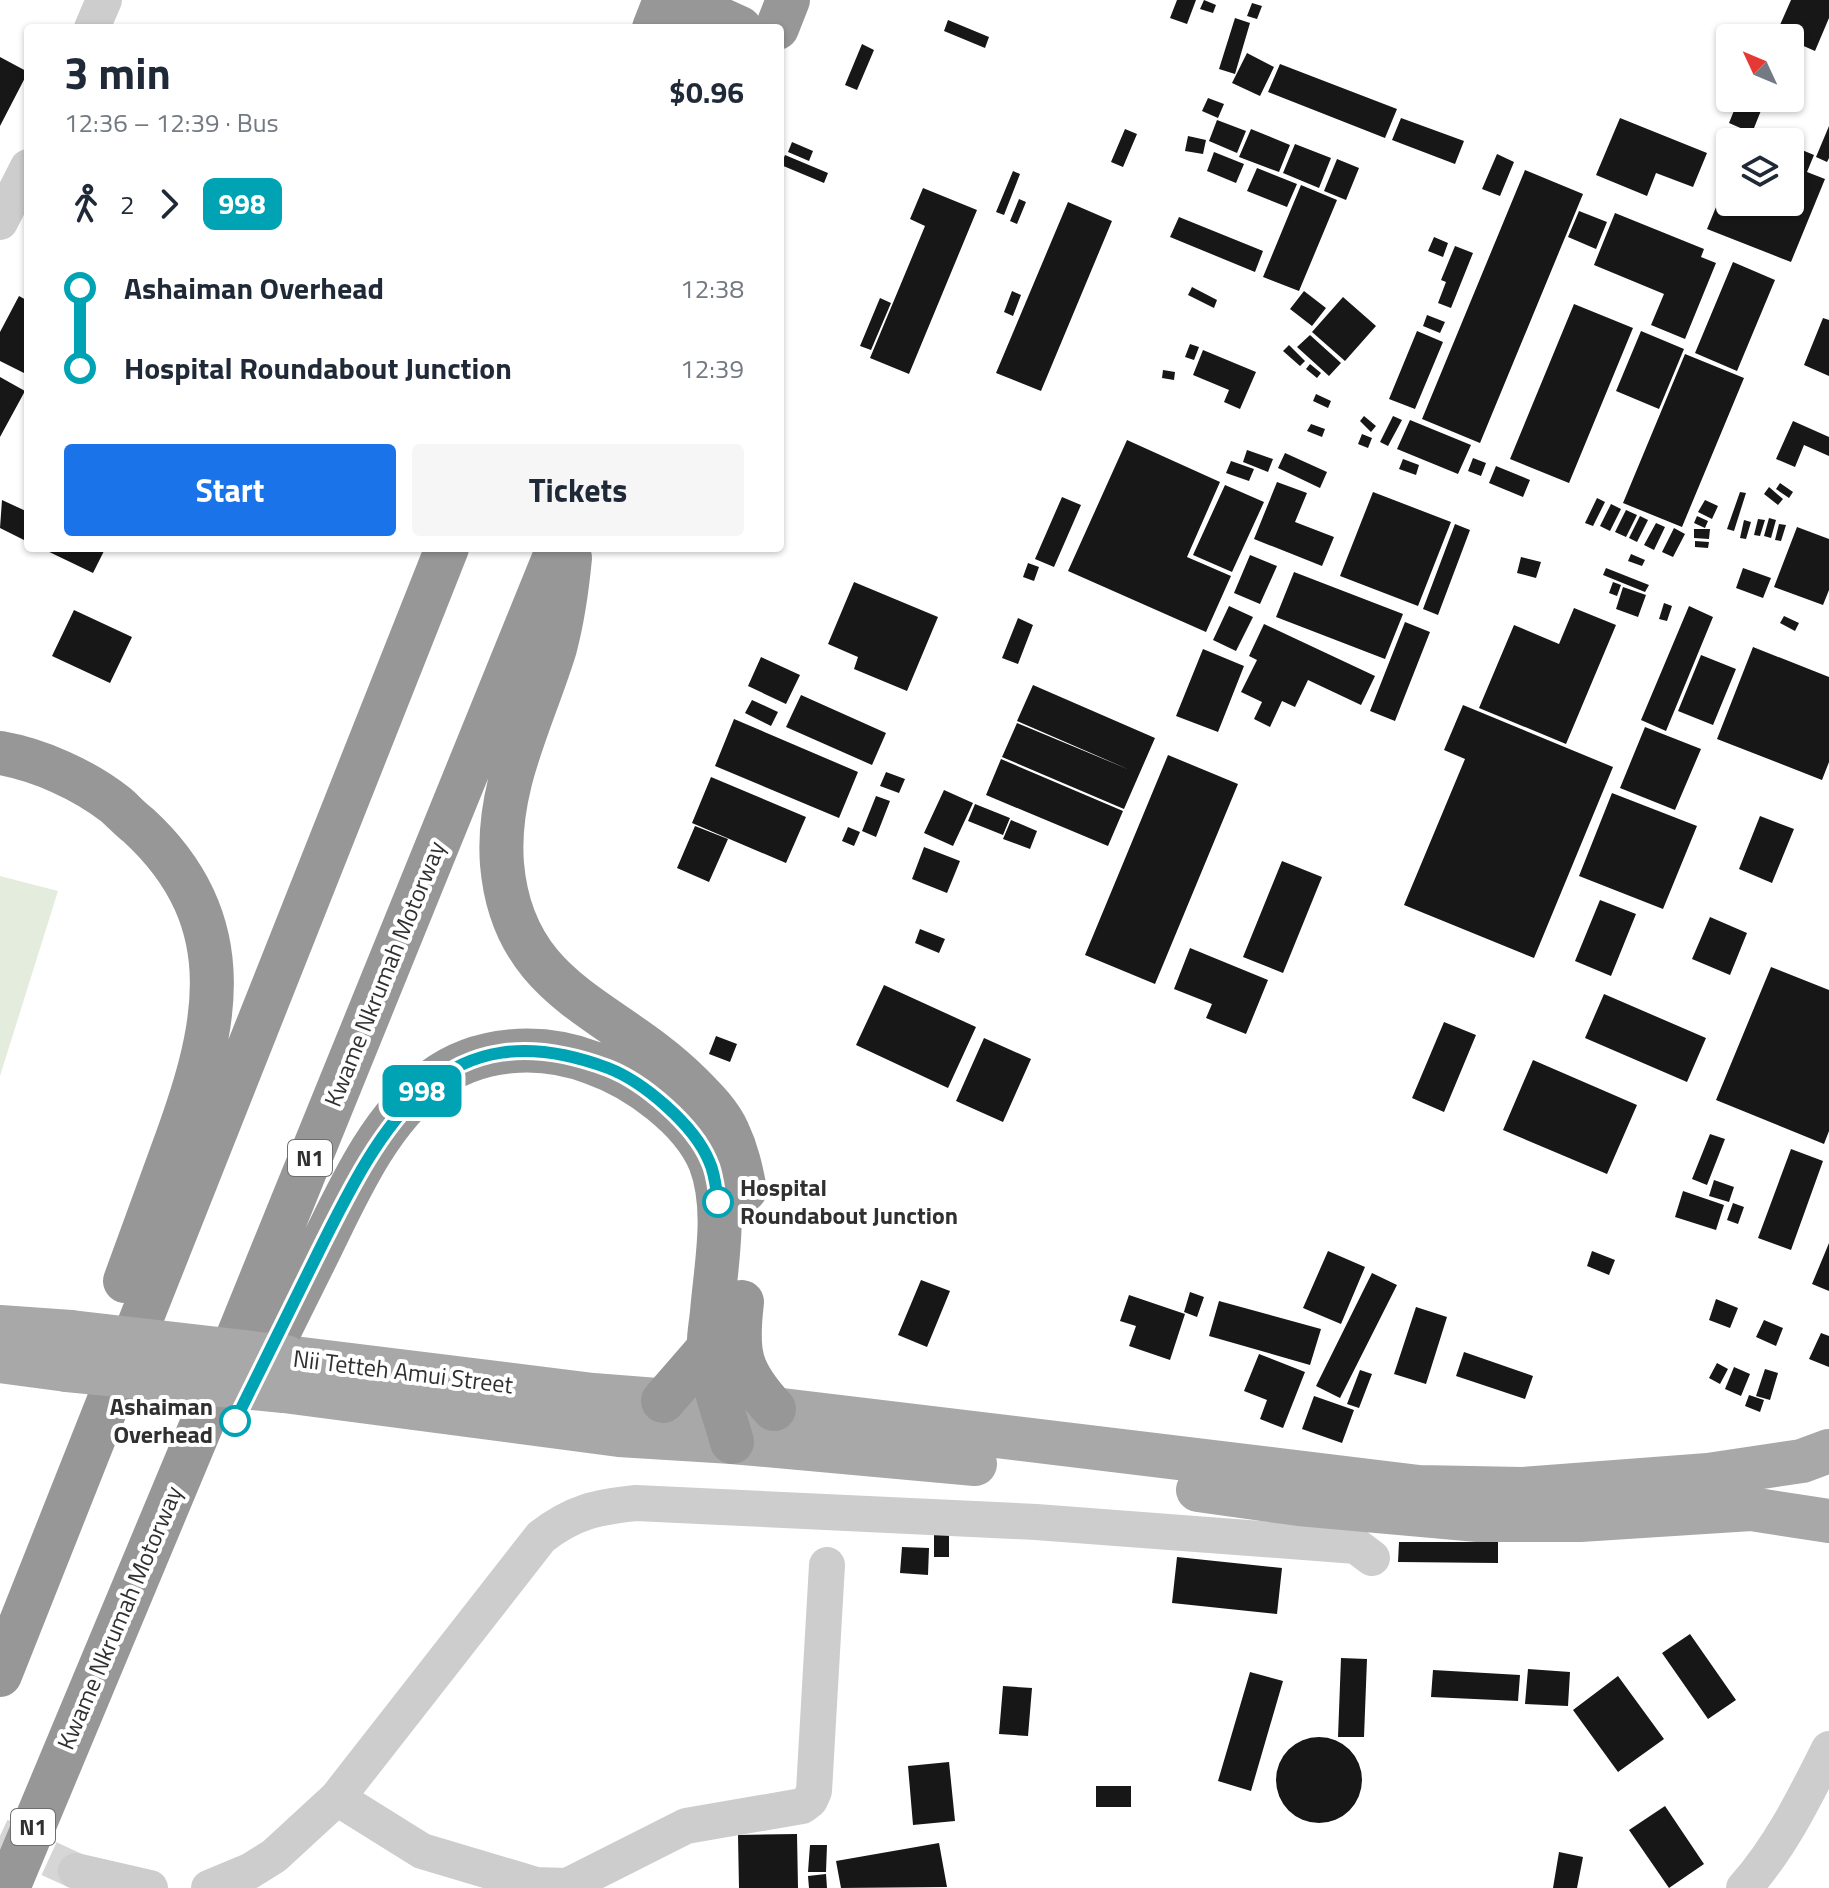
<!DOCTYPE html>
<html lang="en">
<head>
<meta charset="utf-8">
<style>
  :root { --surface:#fff; --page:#f6f6f7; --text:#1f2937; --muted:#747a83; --accent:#1a73e8 }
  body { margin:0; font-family:"Titillium Web",sans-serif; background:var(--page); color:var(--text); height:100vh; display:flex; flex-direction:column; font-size:30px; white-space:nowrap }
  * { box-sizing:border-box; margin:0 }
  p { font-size:26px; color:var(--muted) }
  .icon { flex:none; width:44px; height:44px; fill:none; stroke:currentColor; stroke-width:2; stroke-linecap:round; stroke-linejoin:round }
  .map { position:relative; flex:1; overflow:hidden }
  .panel { position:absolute; left:24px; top:24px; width:760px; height:528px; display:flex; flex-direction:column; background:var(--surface); border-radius:8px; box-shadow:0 2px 6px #0004 }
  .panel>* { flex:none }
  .badge { padding:0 16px; border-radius:12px; font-size:28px; line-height:52px }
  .needle { width:52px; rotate:314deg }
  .controls { position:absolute; left:1716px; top:24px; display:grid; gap:16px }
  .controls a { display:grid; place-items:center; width:88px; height:88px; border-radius:8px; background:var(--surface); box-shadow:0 2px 6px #0004; font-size:40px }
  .map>.badge { position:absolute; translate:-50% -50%; box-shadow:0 0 0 4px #fff }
  .legs { display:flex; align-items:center; gap:12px; height:88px; padding:0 40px; font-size:26px }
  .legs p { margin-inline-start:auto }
  .overview { display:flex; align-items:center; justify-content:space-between; height:136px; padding:0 40px }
  h1 { font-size:44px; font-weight:700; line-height:60px }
  .cta { display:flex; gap:16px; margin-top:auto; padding:16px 40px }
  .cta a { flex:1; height:92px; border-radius:8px; background:var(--accent); color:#fff; font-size:32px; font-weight:700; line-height:92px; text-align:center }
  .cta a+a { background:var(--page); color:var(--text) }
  ul { padding:0 40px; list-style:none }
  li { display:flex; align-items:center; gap:28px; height:80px; font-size:30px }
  li i { display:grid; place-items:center; width:12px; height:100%; margin:0 10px; background:currentColor }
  li i::after { content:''; width:20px; height:20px; margin:-10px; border:6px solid; border-radius:50%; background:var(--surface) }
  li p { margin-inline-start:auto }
  li:first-child i { background:linear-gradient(#0000 50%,currentColor 0) }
  li:last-child i { background:linear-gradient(currentColor 50%,#0000 0) }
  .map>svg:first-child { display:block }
  .green { fill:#e4eddd }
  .building { fill:#171717 }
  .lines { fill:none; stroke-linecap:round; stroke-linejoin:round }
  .minor-tunnel { stroke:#d6d6d6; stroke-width:36; stroke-dasharray:36 18; stroke-linecap:butt }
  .minor { stroke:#cdcdcd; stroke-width:36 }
  .major { stroke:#a8a8a8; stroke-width:44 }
  .highway { stroke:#979797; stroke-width:44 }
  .major-bridge { stroke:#a8a8a8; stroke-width:44 }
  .line-1-casing { stroke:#fff; stroke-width:18 }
  .line-1 { stroke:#00a3b4; stroke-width:12 }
  .stop-1-dot { fill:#fff; stroke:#00a3b4; stroke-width:4 }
  .labels { text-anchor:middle; stroke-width:8; stroke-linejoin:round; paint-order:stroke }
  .shield { fill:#fff; stroke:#6e6e6e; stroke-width:2 }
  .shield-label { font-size:22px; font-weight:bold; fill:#303030 }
  .street-label { font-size:24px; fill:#303030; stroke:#fff }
  .stop-label { font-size:24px; font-weight:bold; fill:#303030; stroke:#fff; text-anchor:start }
</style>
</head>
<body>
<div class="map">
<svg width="1829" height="1888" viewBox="0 0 1829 1888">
  <rect width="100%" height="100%" fill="#fff"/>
  <path class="green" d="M0 876 58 891 0 1076Z"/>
  <path class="building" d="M1177 0H1196L1187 24 1170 18Z
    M1204 0 1216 5 1213 13 1200 9Z
    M1791 0H1829V18L1815 51 1776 34Z
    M1252 3 1262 6 1257 19 1247 16Z
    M1235 18 1250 23 1235 74 1219 69Z
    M948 20 989 37 985 48 944 31Z
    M862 44 874 50 857 90 845 85Z
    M1247 53 1274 67 1260 96 1232 83Z
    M0 57 28 72 0 126Z
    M1280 64 1397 109 1385 138 1268 92Z
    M1208 98 1224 104 1218 118 1202 111Z
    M1739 98H1766L1752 133 1729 123Z
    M1401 118 1464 141 1455 164 1392 140Z
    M1620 118 1707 153 1693 187 1656 173 1647 196 1596 175Z
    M1217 120 1246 131 1237 153 1209 141Z
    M1829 126V158L1827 162 1816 157Z
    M1125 129 1137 134 1123 167 1111 162Z
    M1251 129 1290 145 1279 172 1239 157Z
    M1188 136 1206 140 1203 154 1185 151Z
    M792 142 813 151 809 161 788 152Z
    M1295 144 1331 158 1319 188 1283 173Z
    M1790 145 1814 155 1807 172 1825 179 1791 262 1707 229 1730 173V202H1790Z
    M1214 152 1244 164 1236 183 1207 171Z
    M1497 154 1514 162 1500 196 1482 189Z
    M785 155 828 173 824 183 781 165Z
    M1337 159 1359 168 1346 200 1324 191Z
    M1257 168 1297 184 1287 207 1247 191Z
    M1525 170 1583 194 1480 443 1422 419Z
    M1013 171 1020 174 1004 215 996 212Z
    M1301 185 1337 200 1299 291 1263 277Z
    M923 188 977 210 909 374 870 358 925 226 910 219Z
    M1019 199 1026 202 1017 224 1010 221Z
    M1068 202 1112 221 1041 391 996 373Z
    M1579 211 1607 222 1596 249 1568 237Z
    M1615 213 1704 249 1701 257 1716 263 1685 339 1651 325 1664 294 1594 265Z
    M1179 217 1263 251 1255 272 1170 237Z
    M1434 237 1448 243 1443 257 1428 251Z
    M1455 246 1473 253 1451 308 1438 303 1446 282 1441 280Z
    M1733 262 1775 280 1737 371 1695 353Z
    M1192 287 1217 300 1214 308 1188 295Z
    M1012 291 1021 295 1013 316 1004 312Z
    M1304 291 1326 308 1312 326 1290 309Z
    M19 296 28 301V375L0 361V332Z
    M1343 297 1376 326 1345 361 1312 332Z
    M880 298 891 303 871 350 860 346Z
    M1574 304 1633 328 1569 483 1510 459Z
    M1427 315 1445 322 1440 333 1423 326Z
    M1823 318 1829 320V376L1804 365Z
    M1417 331 1443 342 1415 409 1389 399Z
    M1641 331 1684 349 1659 409 1616 391Z
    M1310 335 1341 363 1329 376 1297 347Z
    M1190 344 1199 347 1194 360 1185 357Z
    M1289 345 1305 361 1300 366 1283 351Z
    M1203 350 1256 372 1240 409 1224 402 1229 390 1193 375Z
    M1685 354 1744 378 1682 527 1623 503Z
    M1310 364 1321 373 1317 378 1306 369Z
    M1163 370 1175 372 1174 380 1162 378Z
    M0 377 25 391 0 437Z
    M1316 394 1331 401 1328 408 1313 401Z
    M1364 416 1376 426 1371 432 1360 421Z
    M1393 416 1402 420 1388 446 1380 442Z
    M1410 420 1471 445 1458 474 1397 449Z
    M1793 421 1829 437V456L1804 445 1795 467 1776 459Z
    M1311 424 1325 429 1322 437 1307 431Z
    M1362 434 1372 438 1368 448 1358 444Z
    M1127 440 1220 482 1187 557 1231 576 1206 632 1068 571Z
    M1247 450 1273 459 1268 472 1243 462Z
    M1285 453 1327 472 1320 488 1278 468Z
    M1473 458 1486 463 1481 476 1468 471Z
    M1403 459 1419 465 1416 475 1399 469Z
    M1231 461 1254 469 1249 481 1226 473Z
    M1496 466 1530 480 1523 497 1489 483Z
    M1277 482 1307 493 1295 522 1334 537 1322 566 1254 539Z
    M1780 483 1793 492 1789 498 1776 489Z
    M1225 485 1264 502 1232 572 1193 555Z
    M1769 487 1783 499 1778 505 1764 494Z
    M1373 492 1451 522 1418 606 1340 576Z
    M1740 492 1746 493 1734 531 1727 529Z
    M1062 497 1081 505 1054 567 1035 559Z
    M1597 498 1605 502 1593 526 1585 523Z
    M2 500 28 512V542L0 528Z
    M1705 500 1718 506 1712 519 1698 512Z
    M1611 504 1621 509 1610 531 1600 526Z
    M1626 510 1637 515 1626 537 1615 532Z
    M1640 516 1648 520 1637 542 1629 538Z
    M1697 516 1708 521 1705 528 1694 523Z
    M1769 518 1776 520 1771 538 1764 536Z
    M1758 519 1765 520 1760 536 1754 535Z
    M1744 520 1751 522 1746 539 1740 538Z
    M1656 523 1665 527 1654 550 1644 545Z
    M1455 524 1470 530 1438 615 1423 609Z
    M1779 524 1786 525 1781 541 1775 540Z
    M1797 527 1829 539V590L1823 605 1774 587Z
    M1674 528 1685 534 1673 557 1662 552Z
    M1694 529H1710L1709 539 1694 538Z
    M1695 541 1709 542 1708 548 1695 547Z
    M41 548H103L105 549 93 573Z
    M1631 554 1645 560 1642 566 1628 561Z
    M1250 555 1277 566 1260 604 1234 593Z
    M1521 557 1541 562 1536 578 1517 573Z
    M1028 563 1039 567 1034 581 1023 577Z
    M1606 568 1649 585 1645 592 1603 575Z
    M1743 568 1771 578 1763 598 1736 588Z
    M1294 572 1403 614 1385 659 1276 617Z
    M854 582 938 617 907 691 854 669 858 657 828 644Z
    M1613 582 1621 585 1617 596 1609 593Z
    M1623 587 1646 595 1638 617 1616 609Z
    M1664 603 1672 606 1667 621 1659 619Z
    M1229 606 1253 617 1236 651 1213 640Z
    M1689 606 1713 617 1666 731 1641 720Z
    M1574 608 1616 625 1566 744 1479 708 1514 625 1559 644Z
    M74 610 132 637 110 683 52 656Z
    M1784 616 1799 623 1795 631 1780 623Z
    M1018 618 1033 625 1018 664 1002 658Z
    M1405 622 1430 632 1395 721 1370 711Z
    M1264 624 1375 676 1361 705 1308 680 1295 707 1282 701 1270 727 1254 719 1262 702 1241 692 1257 660 1249 656Z
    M1753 647 1829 677V762L1822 780 1717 739Z
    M1203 649 1244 666 1218 732 1176 716Z
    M1701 655 1736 669 1713 725 1678 711Z
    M761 657 800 675 786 704 748 686Z
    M1033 685 1155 738 1124 809 1002 757 1017 723 1130 770 1017 721Z
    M801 695 886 733 872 765 786 727Z
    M752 700 778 712 771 726 745 713Z
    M1463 705 1613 767 1534 958 1404 905 1465 759 1444 750Z
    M734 719 858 772 839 818 715 766Z
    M1645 727 1701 749 1675 810 1620 788Z
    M1168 755 1238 784 1155 984 1085 955Z
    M1001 759 1123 811 1108 846 986 795Z
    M886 772 905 779 899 793 880 786Z
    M711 777 806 817 786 863 692 823Z
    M944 790 973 803 953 846 924 833Z
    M1612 793 1697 826 1663 909 1579 876Z
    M876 796 890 801 876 837 862 831Z
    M975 804 1010 818 1003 835 968 821Z
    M1760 816 1794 829 1772 883 1739 869Z
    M1011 820 1037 831 1030 849 1003 839Z
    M695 826 728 839 709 882 677 868Z
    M848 827 860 832 854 846 842 841Z
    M924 847 960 861 947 893 912 879Z
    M1282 861 1322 877 1283 973 1243 957Z
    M1600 900 1636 914 1611 976 1575 961Z
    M1710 917 1747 933 1730 975 1692 959Z
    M920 929 945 939 939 953 915 943Z
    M1190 948 1268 980 1246 1034 1206 1018 1212 1004 1174 989Z
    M1771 967 1829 990V1131L1824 1144 1716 1100Z
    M884 985 976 1027 948 1088 856 1045Z
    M1604 994 1706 1038 1687 1082 1585 1038Z
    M1444 1022 1476 1035 1444 1112 1412 1098Z
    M716 1036 737 1044 730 1062 709 1054Z
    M984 1038 1031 1059 1003 1122 956 1101Z
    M1533 1060 1637 1105 1607 1174 1503 1130Z
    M1710 1134 1725 1139 1707 1185 1692 1179Z
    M1791 1149 1823 1161 1791 1250 1758 1238Z
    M1714 1180 1734 1187 1729 1202 1709 1196Z
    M1683 1191 1724 1205 1716 1230 1675 1217Z
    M1733 1203 1744 1207 1738 1224 1727 1220Z
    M1829 1243V1291L1812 1284Z
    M1328 1251 1365 1267 1341 1324 1303 1308Z
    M1592 1251 1615 1260 1609 1275 1587 1266Z
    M1372 1273 1397 1285 1340 1398 1316 1386Z
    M921 1280 950 1291 927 1347 898 1335Z
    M1190 1292 1204 1297 1197 1317 1184 1312Z
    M1129 1295 1185 1314 1170 1360 1129 1346 1136 1326 1120 1321Z
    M1716 1299 1738 1308 1730 1328 1709 1320Z
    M1219 1301 1321 1329 1310 1365 1209 1336Z
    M1416 1307 1447 1317 1426 1384 1394 1374Z
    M1764 1320 1783 1328 1776 1346 1756 1337Z
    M1821 1333 1829 1336V1367L1809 1359Z
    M1464 1352 1533 1376 1525 1399 1456 1376Z
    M1259 1354 1305 1372 1283 1428 1260 1419 1267 1400 1244 1391Z
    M1717 1363 1728 1369 1720 1384 1709 1378Z
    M1734 1367 1750 1374 1741 1396 1725 1389Z
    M1765 1369 1778 1373 1770 1400 1756 1396Z
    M1360 1370 1372 1374 1359 1408 1347 1404Z
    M1749 1395 1764 1400 1760 1412 1745 1406Z
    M1314 1396 1354 1410 1342 1443 1302 1429Z
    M934 1534H949V1557H934Z
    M1399 1542H1498V1563L1398 1562Z
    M902 1547 929 1548 928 1575 900 1573Z
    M1177 1557 1282 1568 1277 1614 1172 1603Z
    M1690 1634 1736 1700 1708 1719 1662 1653Z
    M1341 1658 1367 1659 1364 1737H1338Z
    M1528 1669 1570 1672 1568 1706 1525 1704Z
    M1433 1670 1520 1675 1518 1701 1431 1697Z
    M1250 1672 1283 1681 1251 1791 1218 1781Z
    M1618 1676 1664 1739 1618 1772 1573 1710Z
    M1003 1686 1032 1688 1028 1736 999 1734Z
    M1276 1780a43 43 0 1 1 86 0a43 43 0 1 1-86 0Z
    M949 1762 955 1821 913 1825 908 1766Z
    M1096 1786H1131V1807H1096Z
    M1665 1806 1704 1864 1669 1888 1629 1830Z
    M797 1834 798 1888H739L738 1835Z
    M939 1843 947 1887 841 1888 836 1861Z
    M810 1845H827L826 1872H808Z
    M1559 1852 1583 1857 1577 1888H1553Z
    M826 1874 827 1888H809L808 1876Z"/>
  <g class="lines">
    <path class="minor-tunnel" d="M0 1836 76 1871"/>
    <path class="minor" d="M92 28 104 0
      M0 222 28 167
      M337 1798 422 1851 536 1885 567 1886 686 1826 802 1806 810 1800 814 1791 827 1565
      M76 1871 150 1888
      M209 1888 250 1871 274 1856 337 1798 541 1537C573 1512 597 1507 636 1503L1036 1522 1356 1546 1372 1558
      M1744 1888C1780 1848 1805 1797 1829 1749"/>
    <path class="major" d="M0 1327 71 1332
      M286 1357 593 1395 774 1409 1419 1487 1522 1489 1708 1475 1802 1461 1829 1451
      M0 1361 67 1370
      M284 1391 619 1435 732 1442 975 1464
      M1198 1490 1299 1504 1478 1520H1580L1751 1509 1829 1521"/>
    <path class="highway" d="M678 0 740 28
      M654 28 665 0
      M777 28 788 0
      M570 558C567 589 563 618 555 648 533 720 496 786 502 864 513 994 614 1007 691 1085 705 1099 720 1114 728 1132 737 1151 741 1169 745 1190
      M0 753C40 760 84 780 116 805 123 811 130 819 138 825 246 924 216 1034 171 1155 156 1197 140 1239 125 1281
      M742 1302C736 1353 739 1371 774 1409
      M252 1386C274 1341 297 1296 319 1251 347 1194 379 1120 432 1081 478 1046 541 1043 593 1063 636 1078 692 1118 710 1162 728 1209 716 1264 712 1312 711 1324 708 1337 709 1348 710 1379 724 1412 732 1442
      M663 1401 709 1348
      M0 1675 447 548
      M8 1888 221 1378 558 548"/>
    <path class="major-bridge" d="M71 1332 286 1357
      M67 1370 284 1391"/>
  </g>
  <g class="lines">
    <defs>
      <path id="line-1" d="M235 1421C263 1365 290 1309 318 1253 382 1124 442 1006 608 1068 644 1082 694 1125 709 1161 715 1173 716 1188 718 1202"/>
    </defs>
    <use href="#line-1" class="line-1-casing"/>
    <use href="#line-1" class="line-1"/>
  </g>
  <g class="stop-1-dot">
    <circle cx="718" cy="1202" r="14"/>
    <circle cx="235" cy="1421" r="14"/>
  </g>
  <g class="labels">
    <g class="shield">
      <rect x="288" y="1140" width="44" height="36" rx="6"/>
      <rect x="11" y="1809" width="44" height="36" rx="6"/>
    </g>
    <g class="shield-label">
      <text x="310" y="1166">N1</text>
      <text x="33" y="1835">N1</text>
    </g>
    <g class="street-label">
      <text transform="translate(385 974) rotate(-68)" y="8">Kwame Nkrumah Motorway</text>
      <text transform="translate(403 1372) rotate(7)" y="8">Nii Tetteh Amui Street</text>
      <text transform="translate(120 1618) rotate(-67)" y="8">Kwame Nkrumah Motorway</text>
    </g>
    <g class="stop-label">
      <text x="740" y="1196">Hospital<tspan x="740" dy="28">Roundabout Junction</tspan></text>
      <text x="213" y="1415" text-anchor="end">Ashaiman<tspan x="213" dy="28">Overhead</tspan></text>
    </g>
  </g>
</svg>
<div class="controls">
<a><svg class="needle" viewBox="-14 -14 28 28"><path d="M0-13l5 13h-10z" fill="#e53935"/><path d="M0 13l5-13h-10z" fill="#747a83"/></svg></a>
<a><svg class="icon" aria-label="layers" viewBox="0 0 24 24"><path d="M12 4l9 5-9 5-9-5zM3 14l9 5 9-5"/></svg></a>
</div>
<b class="badge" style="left:422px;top:1091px;background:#00a3b4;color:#fff">998</b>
<section class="panel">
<div class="overview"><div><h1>3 min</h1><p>12:36 – 12:39 · Bus</p></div><b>$0.96</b></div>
<div class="legs"><svg class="icon" aria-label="walk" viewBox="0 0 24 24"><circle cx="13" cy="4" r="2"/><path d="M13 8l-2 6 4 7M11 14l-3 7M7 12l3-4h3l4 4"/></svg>2<svg class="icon" aria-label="forward" viewBox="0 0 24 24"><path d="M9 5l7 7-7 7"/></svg><b class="badge" style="background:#00a3b4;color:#fff">998</b></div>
<ul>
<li><i style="color:#00a3b4"></i><b>Ashaiman Overhead</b><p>12:38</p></li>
<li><i style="color:#00a3b4"></i><b>Hospital Roundabout Junction</b><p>12:39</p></li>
</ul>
<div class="cta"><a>Start</a><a>Tickets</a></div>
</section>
</div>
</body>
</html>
